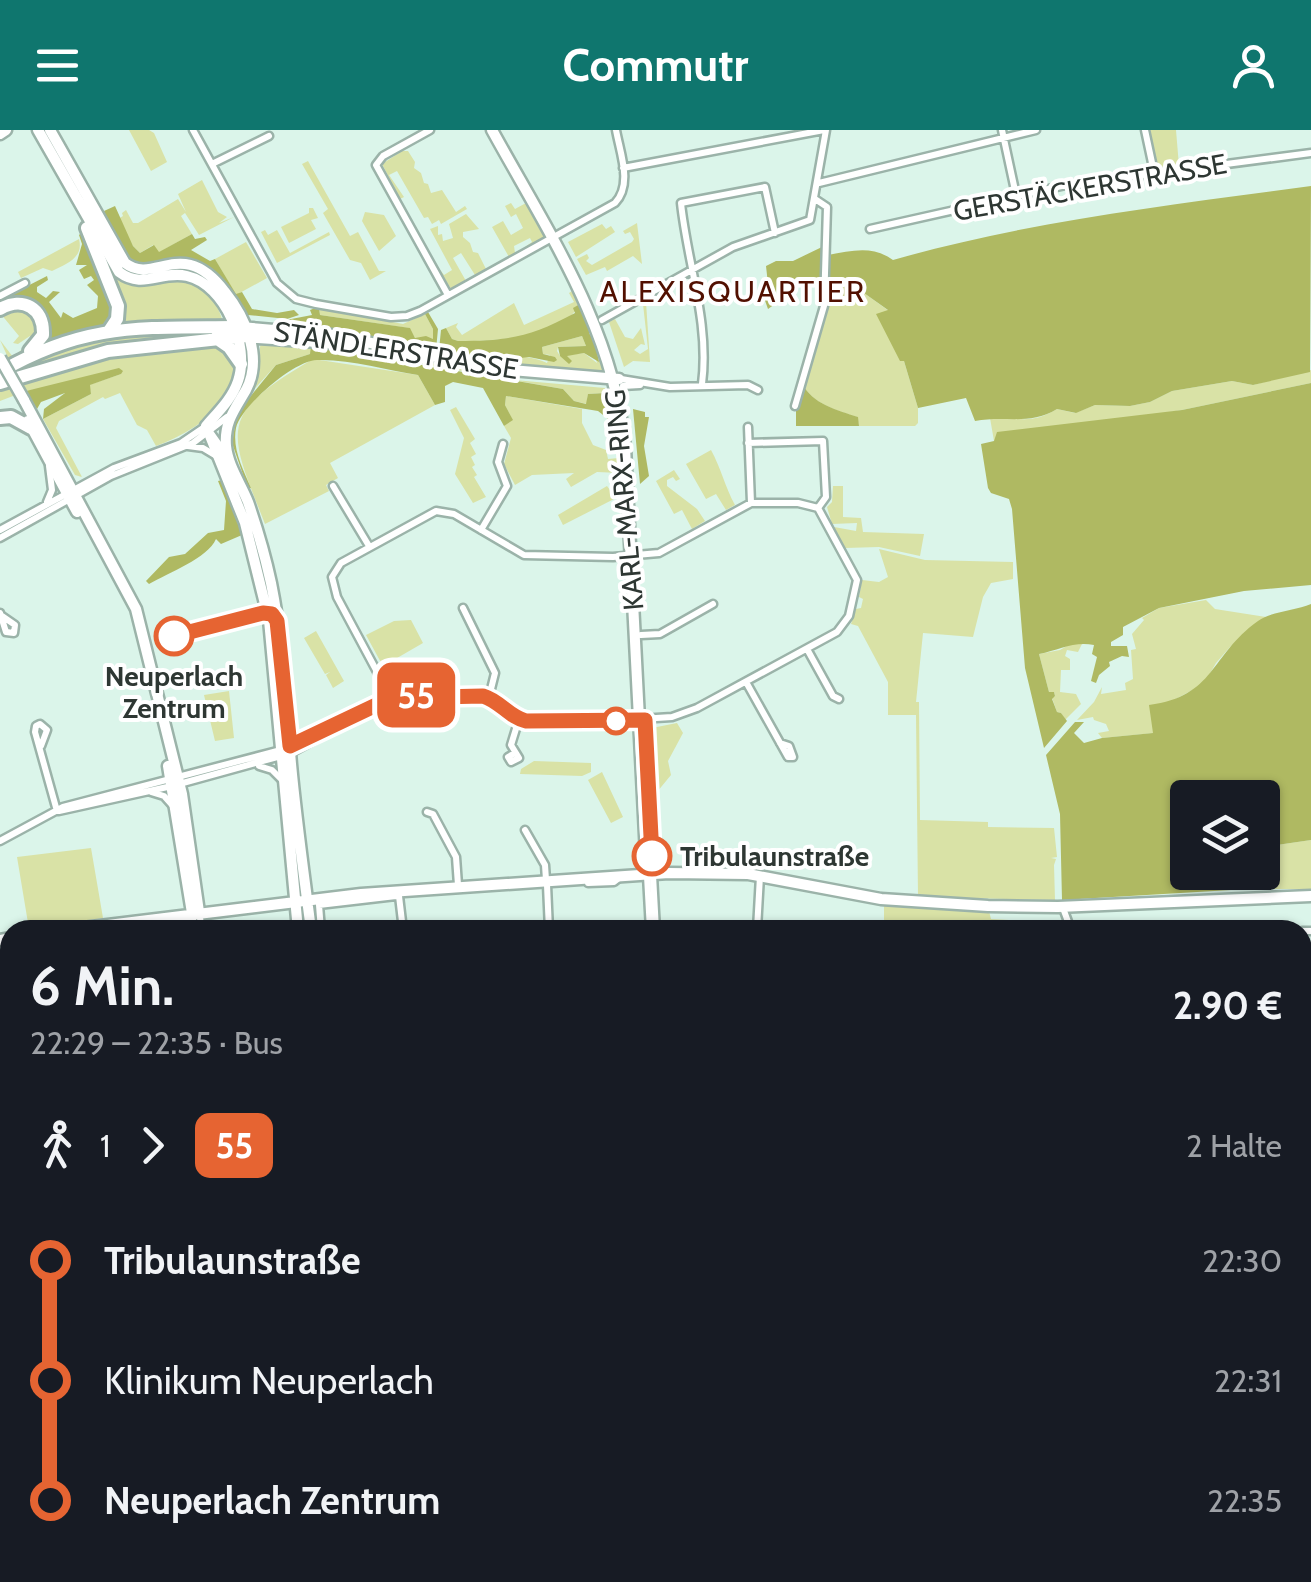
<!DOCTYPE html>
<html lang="de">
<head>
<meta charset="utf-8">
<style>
  :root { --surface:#171b24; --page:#242831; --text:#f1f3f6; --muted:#9ea1a6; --accent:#0f766e }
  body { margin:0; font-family:Cabin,sans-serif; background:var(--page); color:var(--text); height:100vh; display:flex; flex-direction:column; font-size:38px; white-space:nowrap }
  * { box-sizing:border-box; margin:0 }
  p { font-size:32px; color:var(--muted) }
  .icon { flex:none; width:55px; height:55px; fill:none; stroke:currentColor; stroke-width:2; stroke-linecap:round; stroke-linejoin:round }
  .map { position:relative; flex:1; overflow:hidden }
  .side { position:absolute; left:0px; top:790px; width:1312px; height:662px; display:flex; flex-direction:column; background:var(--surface); border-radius:30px 30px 0 0; box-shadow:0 2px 8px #0004 }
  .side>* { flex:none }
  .badge { padding:0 20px; border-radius:15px; font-size:35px; line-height:65px }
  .tools { position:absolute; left:1170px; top:650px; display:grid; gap:20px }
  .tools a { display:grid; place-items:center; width:110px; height:110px; border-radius:10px; background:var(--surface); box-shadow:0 2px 8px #0004; font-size:50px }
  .map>.badge { position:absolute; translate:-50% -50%; box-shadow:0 0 0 5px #fff }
  .legs { display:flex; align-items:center; gap:15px; height:110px; padding:0 30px; font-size:32px }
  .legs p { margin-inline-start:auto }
  .summary { display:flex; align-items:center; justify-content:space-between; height:170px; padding:0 30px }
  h1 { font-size:55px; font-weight:700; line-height:75px }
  ul { padding:0 30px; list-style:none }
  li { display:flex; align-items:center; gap:35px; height:120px; font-size:38px }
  li i { display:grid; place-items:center; width:15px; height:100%; margin:0 12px; background:currentColor }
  li i::after { content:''; width:25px; height:25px; margin:-12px; border:8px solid; border-radius:50%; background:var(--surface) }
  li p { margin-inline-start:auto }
  li:first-child i { background:linear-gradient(#0000 50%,currentColor 0) }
  li:last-child i { background:linear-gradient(currentColor 50%,#0000 0) }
  header { display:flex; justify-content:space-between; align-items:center; height:130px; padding:0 30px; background:var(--accent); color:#fff; font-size:45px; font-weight:700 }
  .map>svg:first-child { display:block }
  .green { fill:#d9e2a6 }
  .forest { fill:#afb962 }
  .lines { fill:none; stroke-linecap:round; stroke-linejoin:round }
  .minor-casing { stroke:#9bb3a9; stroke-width:11 }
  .major-casing { stroke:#9bb3a9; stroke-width:15 }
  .highway-casing { stroke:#9bb3a9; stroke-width:18 }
  .minor { stroke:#fff; stroke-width:6 }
  .major { stroke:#fff; stroke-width:10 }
  .highway { stroke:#fff; stroke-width:12 }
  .rail-casing { stroke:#62716b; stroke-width:6 }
  .rail { stroke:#fff; stroke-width:2.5; stroke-dasharray:8; stroke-linecap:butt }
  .major-bridge-casing { stroke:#9bb3a9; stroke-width:15; stroke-linecap:butt }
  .major-bridge { stroke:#fff; stroke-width:10 }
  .line-1-casing { stroke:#fff; stroke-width:22 }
  .line-1 { stroke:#e66432; stroke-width:15 }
  .stop-1-dot { fill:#fff; stroke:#e66432; stroke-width:5 }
  .labels { text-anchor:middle; stroke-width:8; stroke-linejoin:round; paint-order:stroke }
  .street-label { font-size:28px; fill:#2e3733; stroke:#fff }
  .stop-label { font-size:28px; font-weight:bold; fill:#2e3733; stroke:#fff }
  .neighbourhood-label { font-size:30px; letter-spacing:2.5px; fill:#521001; stroke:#fff }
</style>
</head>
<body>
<header><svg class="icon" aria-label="menu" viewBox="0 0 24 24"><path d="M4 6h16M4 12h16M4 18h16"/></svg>Commutr<svg class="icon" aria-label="person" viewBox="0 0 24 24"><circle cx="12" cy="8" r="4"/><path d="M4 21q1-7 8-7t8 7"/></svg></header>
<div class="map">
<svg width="1311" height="1452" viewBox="0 0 1311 1452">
  <rect width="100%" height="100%" fill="#dbf5ea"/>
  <path class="green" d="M129 0H149L154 3 167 32 151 41Z
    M1147 0H1176L1179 36 1156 39Z
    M402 21H408L415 32 414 38 421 43 424 53 428 54 431 63 442 60 456 82 465 76 467 79 441 94 439 90 432 94 428 87 424 88 397 41 389 45 404 67 400 69 382 34Z
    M308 31 350 106 358 102 379 141H386L370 150 361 133 350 130 323 83 328 79 302 34Z
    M202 50 218 82 227 87 219 93 234 87 199 105 185 83 181 86 192 104 158 123 153 115 140 123 133 116 118 89 123 86 122 83 126 80 133 93H138L178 69 186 82 178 64Z
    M511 73 515 79 526 73 544 107 518 122 532 112 530 108 514 116 515 123 509 127 492 97 503 91 511 105 523 98 516 84 511 87 505 76Z
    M309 78H313L318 88 311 90 316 99 289 113 281 97 309 83Z
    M365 82 384 85 396 106 379 121 362 91Z
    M466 84 479 99 463 102V107L470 113 473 122 478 123 486 139 475 145 461 123 453 128 466 151 451 159 435 133 444 145 452 140 430 99 438 96V105L442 104 443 111 453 108 449 94Z
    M637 93 642 134 633 126 607 141 605 137 586 145 577 129 587 124 589 128 586 131 592 135 632 112 634 109 630 102 625 104 623 101Z
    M602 94 606 99 611 96 615 102 576 127 568 112Z
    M265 100 268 105 277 100 290 123 329 102 330 105 277 133 261 102Z
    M79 109C84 128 66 134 52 141L43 138 21 148 18 142Z
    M94 111C103 127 111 146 129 153 143 158 155 152 169 150 199 145 217 168 224 195L116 197Z
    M246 112 267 148 236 165 215 129Z
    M572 161 580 174C561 209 493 211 458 211L452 209 446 198 458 193 456 197 462 205 514 173 524 195 574 172 569 163Z
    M864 163 889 181 918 278V293L915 296H859L857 287C836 280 812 274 802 253L827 170Z
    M646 172 650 232 633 231 624 237 609 192 615 189 625 207 633 209 641 198 645 215 641 214 634 220 640 224 648 219 643 174Z
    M9 177 31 180 40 202 31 216 10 232 0 210 13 227 32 211 30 206 18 214 13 213 19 206 0 183Z
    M319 178 403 194 425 184 433 199 434 209 415 208 409 198 320 185Z
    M592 200 606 245 513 239 438 226 439 220C472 228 520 220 547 233L550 225 543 224 542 217 582 206 586 216 558 217 557 221 560 226 584 223 597 233 589 203Z
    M109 203H228L190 205 0 245 23 231Z
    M261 210 364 219 514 250 605 258V263L588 264 587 274 574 271 563 259 316 215 310 224 276 235 249 265 256 248Z
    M214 211 234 229C242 273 190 304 156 316L147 300 137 295 120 263 105 269 103 267 59 291 56 298 82 347 75 345 43 289 91 264 89 255 121 244 26 261 0 271V256L87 229Z
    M313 229 418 245 435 275 330 333 338 348 326 355 329 361 265 394C227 298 217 285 313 229Z
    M1311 240V253L1182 280 994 311 990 288C1019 286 1029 296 1057 279L1075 283 1095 275 1130 276 1150 272 1172 261 1232 251 1253 255Z
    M506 266 582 279V293L593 315 606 320 608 329 619 328 620 343 597 342 571 357 566 349 574 343 532 345 515 355 504 334 511 308 504 296 512 289 505 275Z
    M456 277 475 309 470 313 476 324 471 327 475 335 472 337 477 345 474 347 486 367 473 373 455 344 464 308 450 280Z
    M711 320C721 338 725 357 735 375L726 380 716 364 706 369 686 334Z
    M674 340 680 349 676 351 673 347 667 350V356L697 379 705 391 692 399 682 380 674 384 656 351Z
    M607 356 616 368 563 395 558 385Z
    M833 356H843V387L861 388 863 402 924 404 920 426 879 417 845 418 834 397 856 401 857 393 832 394 827 377 832 372Z
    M879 419 925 430 1013 432V449L991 453 983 467 973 507 923 503 916 572H919L920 690 988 692V697L1054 698 1057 727 1051 728 1056 729 1054 735 1055 770 918 767 916 585H888V552L858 496 851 494 856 479 861 478 863 469 859 467 862 450 879 452 888 447Z
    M1206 470 1215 479 1266 487 1230 517 1216 533 1204 554 1170 572 1154 603 1102 608 1098 603 1109 601 1106 594 1094 590 1093 587 1077 590 1094 572 1102 557 1101 564 1126 560 1125 553 1133 549 1131 520 1136 519 1132 504 1144 490 1142 488 1159 478Z
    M411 490 423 513 385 535 402 528 414 549 399 557 394 549 391 551 366 505 394 491Z
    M316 501 344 551 333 558 326 545 330 542 325 544 304 508Z
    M1072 513 1082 514 1078 522 1067 520 1065 526 1070 529V540H1061L1060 562 1076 564 1081 574 1065 590 1061 583 1057 582 1052 568 1055 566 1054 562H1049L1039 524 1060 520Z
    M229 561 234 608 215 611 204 565Z
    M677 593 683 603 668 631 671 645 657 662 652 598Z
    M534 631 591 633V642L582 646 520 644 521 639Z
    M602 642 623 687 611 693 588 650Z
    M1311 710V759H1248L1246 743 1262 742 1263 717Z
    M91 718 103 788 29 799 17 727Z
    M884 775 989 781 991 789 1009 790 1008 800H884Z
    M10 1183V1309L5 1290 0 1291V1187Z
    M156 1443V1442L241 1443 235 1452H158Z"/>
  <path class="forest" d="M1311 56 1310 242 1253 255 1232 251 1172 261 1150 272 1130 276 1095 275 1076 283 1057 279C1029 296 1005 285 975 291L966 268 918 278 904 231H900L876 184 888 180 864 163 827 170 828 125C852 121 872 115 893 130 1029 91 1170 75 1311 56Z
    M115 76 133 116 140 123 154 115 159 122 192 104 195 109 205 107 207 110 191 120 210 131 215 129 236 164 242 162 252 179 277 183 294 180 299 185 287 189 248 185C233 165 217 137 192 129 173 124 144 144 129 131 119 122 112 101 106 89L104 81Z
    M82 102 115 177 111 195 49 210 43 182 0 177V170L47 146 48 150 37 157V162L46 168 53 161 60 162 49 172 61 188 63 182 73 188 97 178 98 166 87 155 94 150 91 146 84 149 79 140 87 135H76L82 114 79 105Z
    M824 116V146L814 152 777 155 775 174 768 179 762 162 768 154 766 136 776 131H793Z
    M580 174 592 200 589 203 595 213 599 232 584 223 567 226 572 231 569 234 560 226 558 217 586 216 582 206 542 217 543 224 555 227 557 230 554 232 529 227 495 231 439 220 441 200 446 198 452 209 458 211C509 211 530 207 575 183L573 178Z
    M315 178H319L320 185 410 198 415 208 426 206 433 209V199L425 184 428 182 438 199 436 220 317 195 288 194 286 190 312 185 310 180Z
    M311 216 563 259 574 271 586 274 588 264 605 263 613 268 616 295 598 281 506 266 505 275 513 290 504 296 483 258 453 252 445 256V272L435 275 418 245C386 240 350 229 317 230 295 230 241 276 236 298 232 319 243 339 251 358L248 359 232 313 237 283 276 235 310 224Z
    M119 238 123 241 121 244 90 255 91 264 43 289 44 279 65 263 41 272 37 279 26 261Z
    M802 253C812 274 837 280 858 287L859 296H796V277Z
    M1311 253V455L1244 461 1159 478 1123 497V505L1111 512V516H1127L1129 527 1122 526 1109 532 1110 536 1099 545 1096 553 1091 551 1097 527 1092 524 1094 515C1074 511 1059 520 1039 524L1049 562H1054L1055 566 1052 569 1057 582 1061 583 1067 591 1044 618 1025 538 1012 379 1009 369 991 363 988 358 981 314 994 311 997 302 1182 280Z
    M633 279 645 282V287H649L644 316 649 346 640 354Z
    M222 350 242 405 221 414 216 409C208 428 168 443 149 454L146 451 169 427 185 424 208 403 224 400 226 371 218 351Z
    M1311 474V710L1263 717 1262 668H1188V742L1246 743 1248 759 1062 770 1060 684 1046 625 1075 592H1084L1074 603 1084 613 1102 608 1153 603 1149 575C1216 566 1209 526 1258 491 1272 481 1295 481 1311 474Z"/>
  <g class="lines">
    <defs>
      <path id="minor" d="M193 0 277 153 296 169 316 174 391 187 407 186 420 181 615 73C633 54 620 23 616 0
        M430 0 383 26 376 35 448 165
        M1002 0 1016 65
        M1145 0 1154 42
        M212 34 269 6
        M623 38 824 0
        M819 53 1036 0
        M870 99 1066 55 1311 23
        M0 166 25 153
        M602 190 733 117 810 90 826 0
        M621 249 670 257 748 255 758 260
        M702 254C710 193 687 132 681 73L765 57 775 103
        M623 256 640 255
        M795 276 824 176 827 77 815 69
        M748 297 751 373
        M748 313 823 311 826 367 818 378
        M188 316 203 318 218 327
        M333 356 369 416
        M47 372 52 360 49 336
        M0 400 114 338 181 313 206 296 223 320
        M481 400 507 356 498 332 503 314
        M0 408 111 346 193 313 227 287
        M463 478 495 543 489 567
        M0 483 6 502 14 503 15 495 2 486
        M641 505 660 504 713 474
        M807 519 833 566 839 569
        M746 552 788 627H793L789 616 780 613
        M41 616 47 600 40 594 36 596 35 602 57 681
        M290 616 372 575 404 565 483 566 526 591 593 592 672 587 697 578 837 502 849 486 857 450 818 378 798 373H751L659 423 613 427 524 425 454 384 436 381 341 433 332 447 337 467 391 568
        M291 623 349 591
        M515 623 508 627 511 632 519 628 511 615 519 589
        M259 636 272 640 282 650
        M151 662 164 666 173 676
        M59 681 172 656 281 626
        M427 682 433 684 456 727 458 755
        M525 700 545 735 546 750
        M0 711 63 677 281 620
        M653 745 656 800
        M647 746 650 800
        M588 753 614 752 619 748
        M547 755 549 800
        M399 766 403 800
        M1063 778 1071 800
        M199 782 202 800
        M192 784 195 800
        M656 799 758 796
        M757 799 760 746
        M321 800 319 775 396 766
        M626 800 649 799
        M1302 801H1311
        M1306 860 1311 887
        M0 918 10 912
        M0 980 10 1047
        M1302 993H1311
        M0 1076 10 1074
        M1302 1086H1311
        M1302 1165 1311 1164
        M1302 1215H1311
        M1302 1266 1311 1265
        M1302 1314H1311
        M1302 1406 1311 1405
        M54 1442 57 1452
        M339 1442 354 1447
        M506 1442 508 1452
        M1275 1442 1276 1452
        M84 1452 90 1446 98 1452
        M102 1452 116 1446 149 1443
        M287 1452 294 1442"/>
      <path id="major" d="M38 0 119 142C143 160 161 140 187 146 226 155 250 216 238 251 232 269 218 282 206 296L245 393 269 490 298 800
        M50 0 125 133C155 156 182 105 225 162 246 188 263 228 246 260 235 279 224 292 226 316 228 336 241 354 248 372 257 398 265 425 271 453 283 512 286 574 291 634 296 689 304 745 311 800
        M492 0C548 102 614 199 625 317L647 744
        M0 4 6 0
        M240 197 332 205 498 239 619 249
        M244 207 347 214
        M24 270 136 479 182 664 199 782
        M28 291 77 382
        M168 636 192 783
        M67 800 361 764 669 743 748 744 881 769 988 776 1058 777 1311 766
        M0 810 10 808
        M783 1442 802 1452"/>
      <path id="highway" d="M87 98 118 176 117 189 109 201
        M0 179C23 166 44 178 43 205L30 221
        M216 208 229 217 241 234
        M0 242C85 193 139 198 234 197
        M0 253 108 221 238 207
        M0 288 11 287 31 298"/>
    </defs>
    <use href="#minor" class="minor-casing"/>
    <use href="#major" class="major-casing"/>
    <use href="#highway" class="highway-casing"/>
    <use href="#minor" class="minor"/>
    <use href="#major" class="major"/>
    <use href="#highway" class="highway"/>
    <defs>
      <path id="rail" d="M0 1184 10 1181
        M963 1442 984 1452"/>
    </defs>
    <use href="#rail" class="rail-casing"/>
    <use href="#rail" class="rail"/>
    <defs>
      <path id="major-bridge" d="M0 228 24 270"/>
    </defs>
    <use href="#major-bridge" class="major-bridge-casing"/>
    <use href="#major-bridge" class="major-bridge"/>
  </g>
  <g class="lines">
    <defs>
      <path id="line-1" d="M174 506 263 483 272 484 277 491 290 616 391 568 483 566C500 571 509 587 526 591L645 590 652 726"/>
    </defs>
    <use href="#line-1" class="line-1-casing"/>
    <use href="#line-1" class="line-1"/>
  </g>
  <g class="stop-1-dot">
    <circle cx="174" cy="506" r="18"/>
    <circle cx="616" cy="591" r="12"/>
    <circle cx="652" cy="726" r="18"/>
  </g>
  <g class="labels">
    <g class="street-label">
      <text transform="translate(1090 57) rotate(-10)" y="10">GERSTÄCKERSTRASSE</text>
      <text transform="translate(396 220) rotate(9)" y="10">STÄNDLERSTRASSE</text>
      <text transform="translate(624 370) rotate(-95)" y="10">KARL-MARX-RING</text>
    </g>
    <g class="stop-label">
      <text x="174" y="556">Neuperlach<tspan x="174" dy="32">Zentrum</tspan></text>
      <text x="680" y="736" text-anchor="start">Tribulaunstraße</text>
    </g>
    <g class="neighbourhood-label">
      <text x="733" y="172">ALEXISQUARTIER</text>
    </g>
  </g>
</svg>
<div class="tools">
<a><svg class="icon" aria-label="layers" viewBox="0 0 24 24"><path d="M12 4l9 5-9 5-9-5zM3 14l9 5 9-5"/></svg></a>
</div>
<b class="badge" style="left:416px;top:565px;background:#e66432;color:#fff">55</b>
<section class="side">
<div class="summary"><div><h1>6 Min.</h1><p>22:29 – 22:35 · Bus</p></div><b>2.90 €</b></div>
<div class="legs"><svg class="icon" aria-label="walk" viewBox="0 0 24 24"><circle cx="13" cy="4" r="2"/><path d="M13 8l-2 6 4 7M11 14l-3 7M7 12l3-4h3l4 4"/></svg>1<svg class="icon" aria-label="forward" viewBox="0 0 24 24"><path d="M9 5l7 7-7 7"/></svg><b class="badge" style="background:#e66432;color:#fff">55</b><p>2 Halte</p></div>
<ul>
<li><i style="color:#e66432"></i><b>Tribulaunstraße</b><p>22:30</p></li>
<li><i style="color:#e66432"></i><span>Klinikum Neuperlach</span><p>22:31</p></li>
<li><i style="color:#e66432"></i><b>Neuperlach Zentrum</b><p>22:35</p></li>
</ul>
</section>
</div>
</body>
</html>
